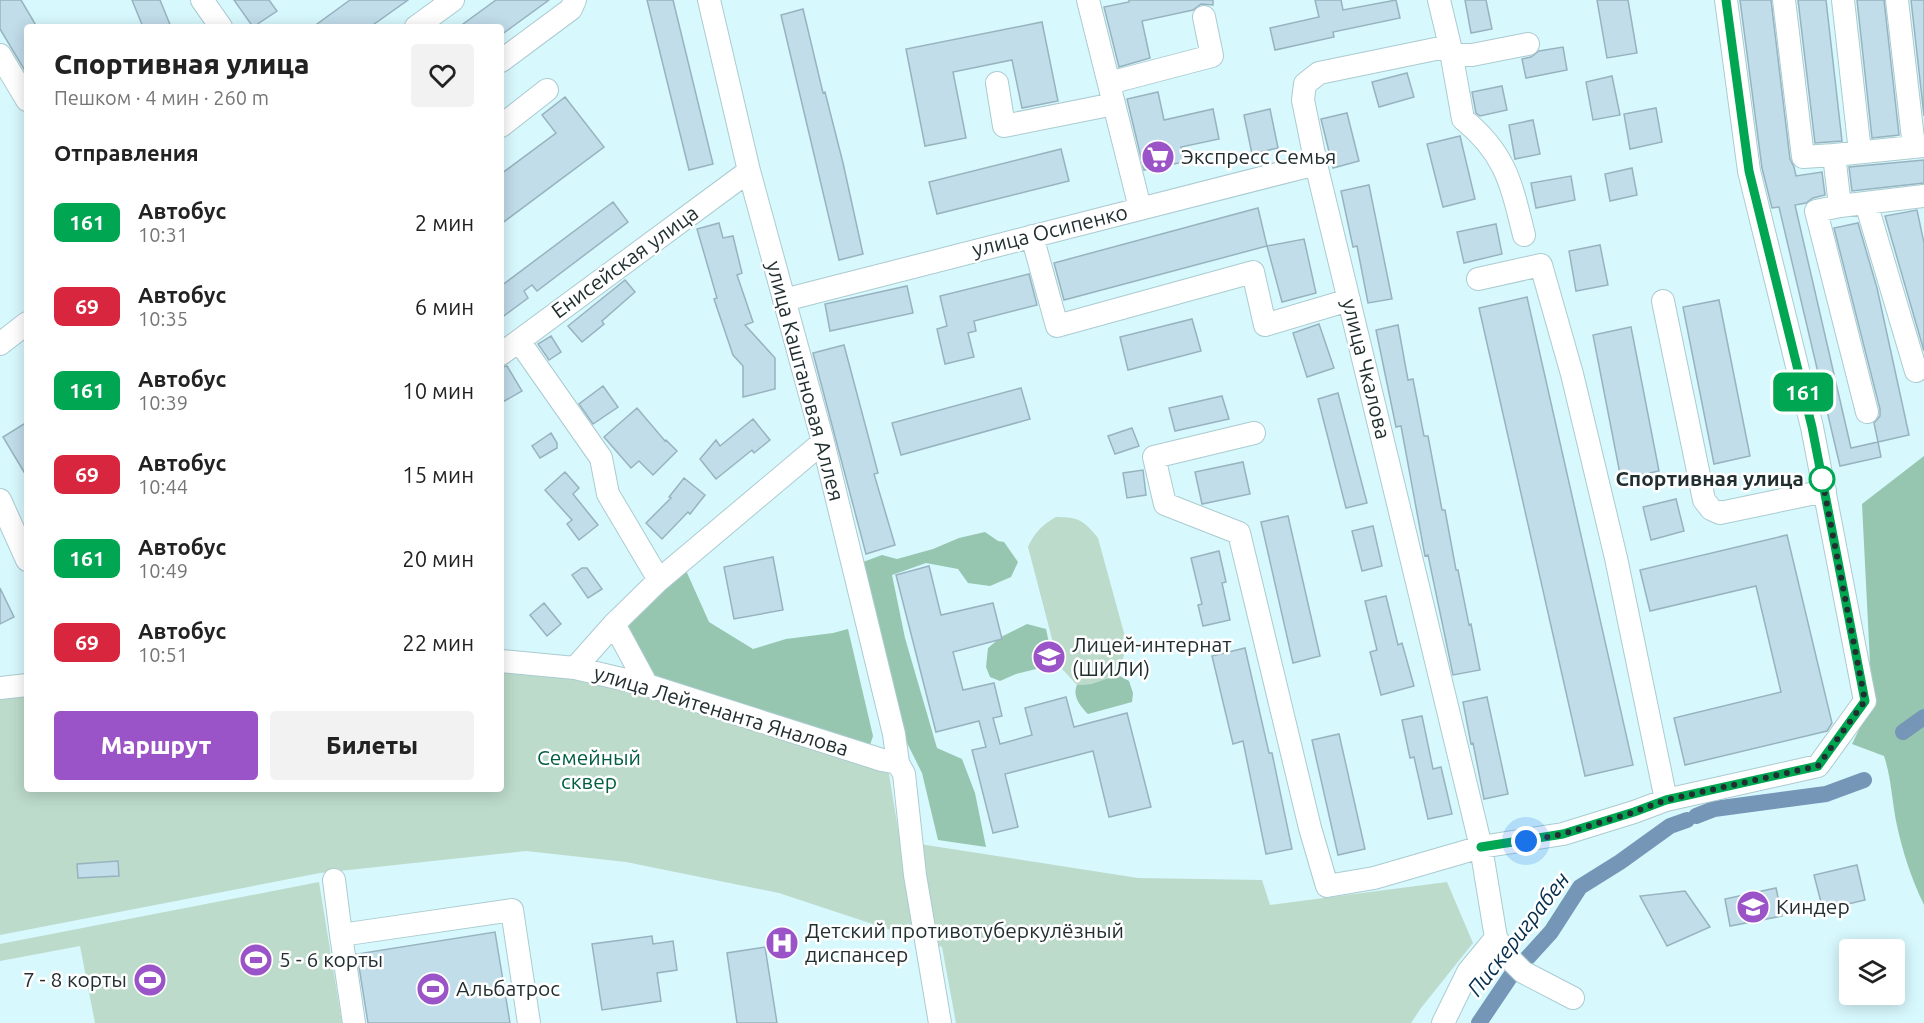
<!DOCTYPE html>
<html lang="ru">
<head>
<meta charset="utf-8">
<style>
  :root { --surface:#fff; --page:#f2f2f2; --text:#222; --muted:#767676; --accent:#9b54c7 }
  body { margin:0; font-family:Ubuntu,sans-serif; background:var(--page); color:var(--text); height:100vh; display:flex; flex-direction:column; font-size:22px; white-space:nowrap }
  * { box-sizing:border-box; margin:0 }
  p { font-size:20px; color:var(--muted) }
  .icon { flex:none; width:33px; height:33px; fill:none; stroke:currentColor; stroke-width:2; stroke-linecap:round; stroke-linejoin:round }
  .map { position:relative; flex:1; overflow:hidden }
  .side { position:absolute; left:24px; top:24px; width:480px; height:768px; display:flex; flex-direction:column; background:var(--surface); border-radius:6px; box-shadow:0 3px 15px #0003 }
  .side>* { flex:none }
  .badge { padding:0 12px; border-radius:9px; font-size:21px; line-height:39px }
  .fabs { position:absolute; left:1839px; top:939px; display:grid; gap:12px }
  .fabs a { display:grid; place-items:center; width:66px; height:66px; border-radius:6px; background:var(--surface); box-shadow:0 3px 15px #0003; font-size:30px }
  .you { position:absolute; width:30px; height:30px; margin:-15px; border:4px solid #fff; border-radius:50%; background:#1a73e8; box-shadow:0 0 0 9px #1a73e833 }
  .map>.badge { position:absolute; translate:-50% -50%; box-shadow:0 0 0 3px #fff }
  h2 { padding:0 30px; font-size:22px; line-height:54px }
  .round { display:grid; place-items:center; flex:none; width:63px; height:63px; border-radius:6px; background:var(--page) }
  .head { display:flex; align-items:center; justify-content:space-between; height:102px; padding:0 30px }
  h1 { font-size:28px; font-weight:800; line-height:45px }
  .primary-button { display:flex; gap:12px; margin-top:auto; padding:12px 30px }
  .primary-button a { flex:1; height:69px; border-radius:6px; background:var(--accent); color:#fff; font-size:24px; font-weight:800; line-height:69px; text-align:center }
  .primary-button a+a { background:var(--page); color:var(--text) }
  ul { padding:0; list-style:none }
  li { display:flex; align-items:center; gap:18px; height:84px; padding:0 30px }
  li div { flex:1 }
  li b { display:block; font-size:22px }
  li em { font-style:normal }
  li .badge { min-width:66px; font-weight:700; text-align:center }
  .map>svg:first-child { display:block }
  .green { fill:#bcdbcb }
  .forest { fill:#96c6af }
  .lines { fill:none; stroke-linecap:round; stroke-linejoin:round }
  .canal { stroke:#7596b6; stroke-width:16 }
  .building { fill:#c1ddea; stroke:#97b3bf; stroke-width:1.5 }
  .minor-casing { stroke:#abcbd0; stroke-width:24 }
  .minor { stroke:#fff; stroke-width:22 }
  .line-casing { stroke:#fff; stroke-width:14 }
  .line { stroke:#00a651; stroke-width:9 }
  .walk { stroke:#222f30; stroke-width:6; stroke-dasharray:0 10.8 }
  .stop-dot { fill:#fff; stroke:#00a651; stroke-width:3 }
  .labels { text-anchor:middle; stroke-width:5; stroke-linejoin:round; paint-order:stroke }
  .poi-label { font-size:21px; fill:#222f30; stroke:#fff; text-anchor:start }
  .street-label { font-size:21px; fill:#222f30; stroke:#fff }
  .stop-label { font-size:21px; font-weight:bold; fill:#222f30; stroke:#fff; text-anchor:end }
  .park-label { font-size:21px; fill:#005d40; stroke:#fff }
  .water-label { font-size:22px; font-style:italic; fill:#052d4d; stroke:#fff }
</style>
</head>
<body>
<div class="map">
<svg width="1924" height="1023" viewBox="0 0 1924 1023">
  <rect width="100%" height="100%" fill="#d7f8fd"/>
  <path class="green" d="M1056 517C1078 517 1084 520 1098 538L1127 644 1121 666 1106 679 1091 684 1077 685 1063 670 1057 658 1028 547C1034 533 1043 524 1056 517Z
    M501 670 599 682 888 768 900 841 1138 878 1262 880 1270 905 1447 882 1473 943 1421 1008 1411 1023H956L942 947 779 893 626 862 526 851 320 873 0 935V693L27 691V789H501Z
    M319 882 342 1023H95L80 946 0 961V944Z"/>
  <path class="forest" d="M1924 456V905C1911 878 1902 850 1896 821 1892 799 1891 777 1884 756L1852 744 1872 703 1862 504Z
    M985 532 998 541 1004 542 1018 562 1011 577 990 586 968 583 958 569 926 563 892 575 905 638 937 748 962 759 975 793 986 847 938 840 922 773 905 739 863 562 882 555 897 559 933 549 959 538Z
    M684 566 709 622 753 649 786 639 833 633 848 629 873 736 869 748 653 680 620 627Z
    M1027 624 1046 629 1051 652 1044 667 1016 674 1000 681 990 677 986 667 988 648 1001 637Z
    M1118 675 1129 681 1133 693 1132 702 1088 714C1080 706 1072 696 1077 685L1091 684Z"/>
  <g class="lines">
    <path class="canal" d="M1903 732 1924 717
      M1696 816 1714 809 1826 794 1864 780
      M1479 1023 1510 977 1551 932 1580 887 1620 862 1670 826 1687 820"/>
  </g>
  <path class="building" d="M0 0H21L37 27H27V74L0 29Z
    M132 0H160L171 27H143Z
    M234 0H269L277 11 253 27Z
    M350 0H408L370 27H313Z
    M496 0H549L501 35V27H459Z
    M647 0H673L713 164 689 170Z
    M1129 0H1213V5L1201 4 1193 10 1142 21 1150 58 1119 67 1104 7 1129 2Z
    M1315 0H1341L1343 10 1396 0 1400 18 1333 32 1334 37 1275 50 1270 28 1319 17Z
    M1465 0H1486L1492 29 1471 33Z
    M1597 0H1628L1637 53 1607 58Z
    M1740 0H1771L1790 159 1794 167 1796 176 1822 172 1825 195 1813 198 1806 203 1795 205 1851 448 1878 442 1881 457 1840 466 1779 207 1772 208 1762 168Z
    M1798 0H1826L1842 141 1815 143Z
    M1857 0H1884L1899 135 1872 138Z
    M1911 0H1924V116Z
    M803 9 823 93 825 92 843 163 863 254 839 260 781 15Z
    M1042 22 1058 101 1022 108 1012 60 953 72 966 138 925 146 906 49Z
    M1563 47 1567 70 1526 78 1522 59 1531 57 1539 51Z
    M1407 73 1414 97 1379 107 1372 82Z
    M1612 76 1620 115 1593 120 1586 82Z
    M1502 86 1507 110 1480 116 1476 113 1472 92Z
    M1158 92 1164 120 1213 109 1219 139 1181 147 1184 162 1144 170 1127 99Z
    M565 97 604 147 501 224V174L556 133 542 115Z
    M1656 108 1662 142 1630 149 1624 114Z
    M1270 109 1278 148 1252 154 1244 115Z
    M1347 113 1359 161 1333 168 1321 119Z
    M1533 120 1540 154 1515 159 1509 125Z
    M1460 136 1475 199 1443 207 1427 144Z
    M1061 149 1069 181 937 214 929 182Z
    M1924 160V183L1852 191 1849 167Z
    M1632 168 1637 195 1610 201 1605 174Z
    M1571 176 1575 200 1536 208 1531 183Z
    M1369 185 1392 299 1368 303 1357 246 1353 247 1341 191Z
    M613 202 628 222 537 291 532 285 524 291 528 298 501 318V286Z
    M1258 208 1267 246 1064 300 1054 263Z
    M1917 210 1924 243V351L1885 216Z
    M719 223 723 238 733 236 742 273 737 275 753 322 745 325 775 358V389L743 397V366L733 355 714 299 717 298 697 229Z
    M1858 223 1877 288 1909 435 1878 442 1874 423 1880 416V409L1834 228Z
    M1496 224 1502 254 1464 263 1457 232Z
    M1304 239 1316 293 1282 302 1267 246Z
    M1600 245 1608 285 1576 291 1569 251Z
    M1029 274 1037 305 974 321 976 331 968 333 974 357 945 364 937 329 947 326 940 296Z
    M625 280 635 292 602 321 604 324 582 342 568 326Z
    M907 286 913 313 830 331 825 304Z
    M1527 297 1633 765 1585 776 1479 308Z
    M1719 300 1750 456 1714 464 1683 307Z
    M1192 319 1201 351 1128 370 1120 337Z
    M1319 324 1334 368 1307 377 1293 333Z
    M1398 325 1408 380 1413 379 1424 436H1428L1442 510H1445L1456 570H1458L1469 625 1471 624 1480 670 1453 675 1428 555 1425 556 1401 426 1396 427 1376 330Z
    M1631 327 1659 471 1621 479 1593 335Z
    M551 336 561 352 549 360 538 344Z
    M844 345 878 473 874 474 895 545 866 554 813 353Z
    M507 366 522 391 501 403V367Z
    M603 386 618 407 593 424 579 404Z
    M1021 388 1030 419 901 455 892 423Z
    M1338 393 1367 503 1346 508 1318 399Z
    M1222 396 1229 419 1175 431 1169 408Z
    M637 408 665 441 666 440 677 451 653 475 639 461 631 468 604 437Z
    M753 419 770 440 754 453 752 450 716 479 700 459 716 440 720 446Z
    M27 422V477L3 437Z
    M1132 428 1139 446 1115 454 1108 436Z
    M551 433 557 443V448L540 458 532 446Z
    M1243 462 1250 494 1202 504 1195 472Z
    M1143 470 1146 495 1127 498 1123 473Z
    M565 472 579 488 573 494 598 525 579 540 567 524 572 520 545 490Z
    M684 478 705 495 690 514 688 512 662 539 646 523 671 498 669 497Z
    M1676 499 1684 531 1651 540 1643 507Z
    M1288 516 1320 656 1293 663 1261 522Z
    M1373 526 1382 566 1362 571 1352 531Z
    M1787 535 1832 723 1827 731 1685 765 1674 718 1781 692 1756 586 1650 611 1640 570Z
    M1219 551 1226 582 1222 583 1230 620 1203 626 1198 605 1202 604 1191 558Z
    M773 557 783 610 734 619 724 567Z
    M929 566 941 615 993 603 1002 639 953 652 963 690 994 683 1002 716 993 718 1000 744 1032 735 1025 708 1066 697 1074 727 1127 713 1151 807 1109 817 1093 751 1005 774 1018 827 993 833 972 750 986 747 979 721 936 732 896 575Z
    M582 568H587L602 589 588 598 572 575Z
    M0 588 14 617 0 624Z
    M1386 596 1398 645 1402 643 1414 686 1381 695 1370 652 1377 650 1365 601Z
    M544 603 561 624 547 636 530 615Z
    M1245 648 1269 753H1272L1292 849 1266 854 1243 741 1233 744 1212 656Z
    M1487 697 1508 794 1484 799 1473 743 1471 744 1463 702Z
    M1422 716 1433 769 1441 767 1452 814 1428 819 1414 757 1410 758 1402 720Z
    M1339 734 1365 849 1338 855 1312 740Z
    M118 861 119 876 78 878 77 864Z
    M1857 865 1865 900 1823 910 1814 875Z
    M1776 888 1782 916 1730 926 1725 899Z
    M1685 891 1710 927 1667 946 1640 896Z
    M495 932 510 1023H368L357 954Z
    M652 936 653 944 673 941 677 970 657 973 661 1001 602 1010 592 944Z
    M765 947 777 1023H737L727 953Z"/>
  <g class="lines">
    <defs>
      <path id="minor" d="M202 0 221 27
        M709 0 749 171 823 442 894 734 898 763 904 774 915 875 940 1023
        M1088 0 1140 208
        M1439 0 1450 46 1463 119C1506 154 1511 183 1524 235
        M1784 0 1803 157 1834 155
        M1843 0 1860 152
        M1897 0 1914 147
        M416 27 453 0
        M1450 46 1319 73 1305 84 1303 100 1316 164 1481 847 1496 938 1512 961 1523 972 1573 998
        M0 55 27 100
        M1452 55H1472L1528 44
        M501 61 571 9 575 0
        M997 83 1004 126 1114 104
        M1109 83 1212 56 1204 17
        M501 126 547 90
        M1924 146 1834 155 1840 206 1924 196
        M1866 203 1916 371
        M1840 206 1816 211 1867 412
        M1032 236 1057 326 1253 272 1265 325 1349 300
        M1478 279 1541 265 1572 374 1616 558 1666 800
        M784 300 1316 164
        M1663 301 1704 500 1711 509 1720 513 1825 491
        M519 341 601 458 608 494 659 580
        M0 344 27 323
        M501 354 749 171
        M1254 433 1154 457 1165 504 1239 533 1310 828 1327 886 1374 878 1481 847 1563 834 1634 812 1666 800 1818 766 1865 701 1812 427 1749 171 1726 0
        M0 500 27 560
        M614 624 647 685
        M501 661 575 668 647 685 882 760 898 763
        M575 668 614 624 659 580 823 442
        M0 688 27 685
        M334 880 341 935
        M354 1023 341 935 512 910 529 1023
        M1443 1023 1468 972 1496 938"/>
    </defs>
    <use href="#minor" class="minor-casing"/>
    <use href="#minor" class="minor"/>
  </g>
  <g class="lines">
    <defs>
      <path id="line" d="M1481 847 1563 834 1634 812 1666 800 1818 766 1865 701 1812 427 1749 171 1726 0"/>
    </defs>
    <use href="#line" class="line-casing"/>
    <use href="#line" class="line"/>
    <path class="walk" d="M1526 841 1563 834 1634 812 1666 800 1818 766 1865 701 1822 479"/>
  </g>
  <defs>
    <symbol id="supermarket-disc" viewBox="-11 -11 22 22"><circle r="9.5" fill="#9b54c7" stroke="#fff"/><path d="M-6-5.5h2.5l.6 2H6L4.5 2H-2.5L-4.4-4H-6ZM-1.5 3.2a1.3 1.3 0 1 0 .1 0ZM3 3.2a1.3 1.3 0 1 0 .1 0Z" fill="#fff"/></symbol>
    <symbol id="school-disc" viewBox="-11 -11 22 22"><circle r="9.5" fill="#9b54c7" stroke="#fff"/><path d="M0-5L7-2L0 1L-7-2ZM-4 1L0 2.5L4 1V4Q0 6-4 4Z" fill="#fff"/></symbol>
    <symbol id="hospital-disc" viewBox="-11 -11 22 22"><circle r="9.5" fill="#9b54c7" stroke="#fff"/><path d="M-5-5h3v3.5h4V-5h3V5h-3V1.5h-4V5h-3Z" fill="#fff"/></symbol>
    <symbol id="stadium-disc" viewBox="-11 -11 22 22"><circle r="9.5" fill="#9b54c7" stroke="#fff"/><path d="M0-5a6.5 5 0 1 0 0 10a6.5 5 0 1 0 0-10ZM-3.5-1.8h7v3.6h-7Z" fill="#fff"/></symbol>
  </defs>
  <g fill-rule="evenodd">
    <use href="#supermarket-disc" x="1139" y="138" width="38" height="38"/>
    <use href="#school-disc" x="1030" y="638" width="38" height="38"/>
    <use href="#school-disc" x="1734" y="888" width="38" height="38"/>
    <use href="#hospital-disc" x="763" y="924" width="38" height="38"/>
    <use href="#stadium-disc" x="237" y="941" width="38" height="38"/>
    <use href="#stadium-disc" x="131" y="961" width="38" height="38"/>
    <use href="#stadium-disc" x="414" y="970" width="38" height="38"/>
  </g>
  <circle class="stop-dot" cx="1822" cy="479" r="12"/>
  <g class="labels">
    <g class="poi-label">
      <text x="1181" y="164">Экспресс Семья</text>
      <text x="1072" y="652">Лицей-интернат<tspan x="1072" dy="24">(ШИЛИ)</tspan></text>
      <text x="1776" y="914">Киндер</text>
      <text x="805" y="938">Детский противотуберкулёзный<tspan x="805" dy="24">диспансер</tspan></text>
      <text x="279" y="967">5 - 6 корты</text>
      <text x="127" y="987" text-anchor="end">7 - 8 корты</text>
      <text x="456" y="996">Альбатрос</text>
    </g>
    <g class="street-label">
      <text transform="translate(1050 231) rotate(-14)" y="7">улица Осипенко</text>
      <text transform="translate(625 262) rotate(-36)" y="7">Енисейская улица</text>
      <text transform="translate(1366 369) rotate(76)" y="7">улица Чкалова</text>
      <text transform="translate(805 381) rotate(75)" y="7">улица Каштановая Аллея</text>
      <text transform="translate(721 711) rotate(17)" y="7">улица Лейтенанта Яналова</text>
    </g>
    <g class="stop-label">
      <text x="1804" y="486">Спортивная улица</text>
    </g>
    <g class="park-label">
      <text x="589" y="765">Семейный<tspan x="589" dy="24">сквер</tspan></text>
    </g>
    <g class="water-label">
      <text transform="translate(1518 934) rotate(-52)" y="8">Пискериграбен</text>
    </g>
  </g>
</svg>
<div class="fabs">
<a><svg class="icon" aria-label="layers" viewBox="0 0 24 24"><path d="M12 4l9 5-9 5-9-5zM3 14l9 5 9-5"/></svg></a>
</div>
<div class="you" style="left:1526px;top:841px"></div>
<b class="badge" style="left:1803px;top:392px;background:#00a651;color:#fff">161</b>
<section class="side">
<div class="head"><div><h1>Спортивная улица</h1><p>Пешком · 4 мин · 260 m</p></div><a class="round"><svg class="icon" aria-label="heart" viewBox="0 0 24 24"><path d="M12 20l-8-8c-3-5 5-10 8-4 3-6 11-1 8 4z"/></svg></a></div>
<h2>Отправления</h2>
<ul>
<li><span class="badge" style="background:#00a651;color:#fff">161</span><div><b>Автобус</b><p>10:31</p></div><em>2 мин</em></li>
<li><span class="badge" style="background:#d7263d;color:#fff">69</span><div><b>Автобус</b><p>10:35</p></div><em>6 мин</em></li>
<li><span class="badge" style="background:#00a651;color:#fff">161</span><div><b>Автобус</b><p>10:39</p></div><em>10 мин</em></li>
<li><span class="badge" style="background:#d7263d;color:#fff">69</span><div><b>Автобус</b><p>10:44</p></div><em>15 мин</em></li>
<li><span class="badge" style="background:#00a651;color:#fff">161</span><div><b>Автобус</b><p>10:49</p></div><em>20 мин</em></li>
<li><span class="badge" style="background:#d7263d;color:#fff">69</span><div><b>Автобус</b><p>10:51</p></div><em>22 мин</em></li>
</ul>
<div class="primary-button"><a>Маршрут</a><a>Билеты</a></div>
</section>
</div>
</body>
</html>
